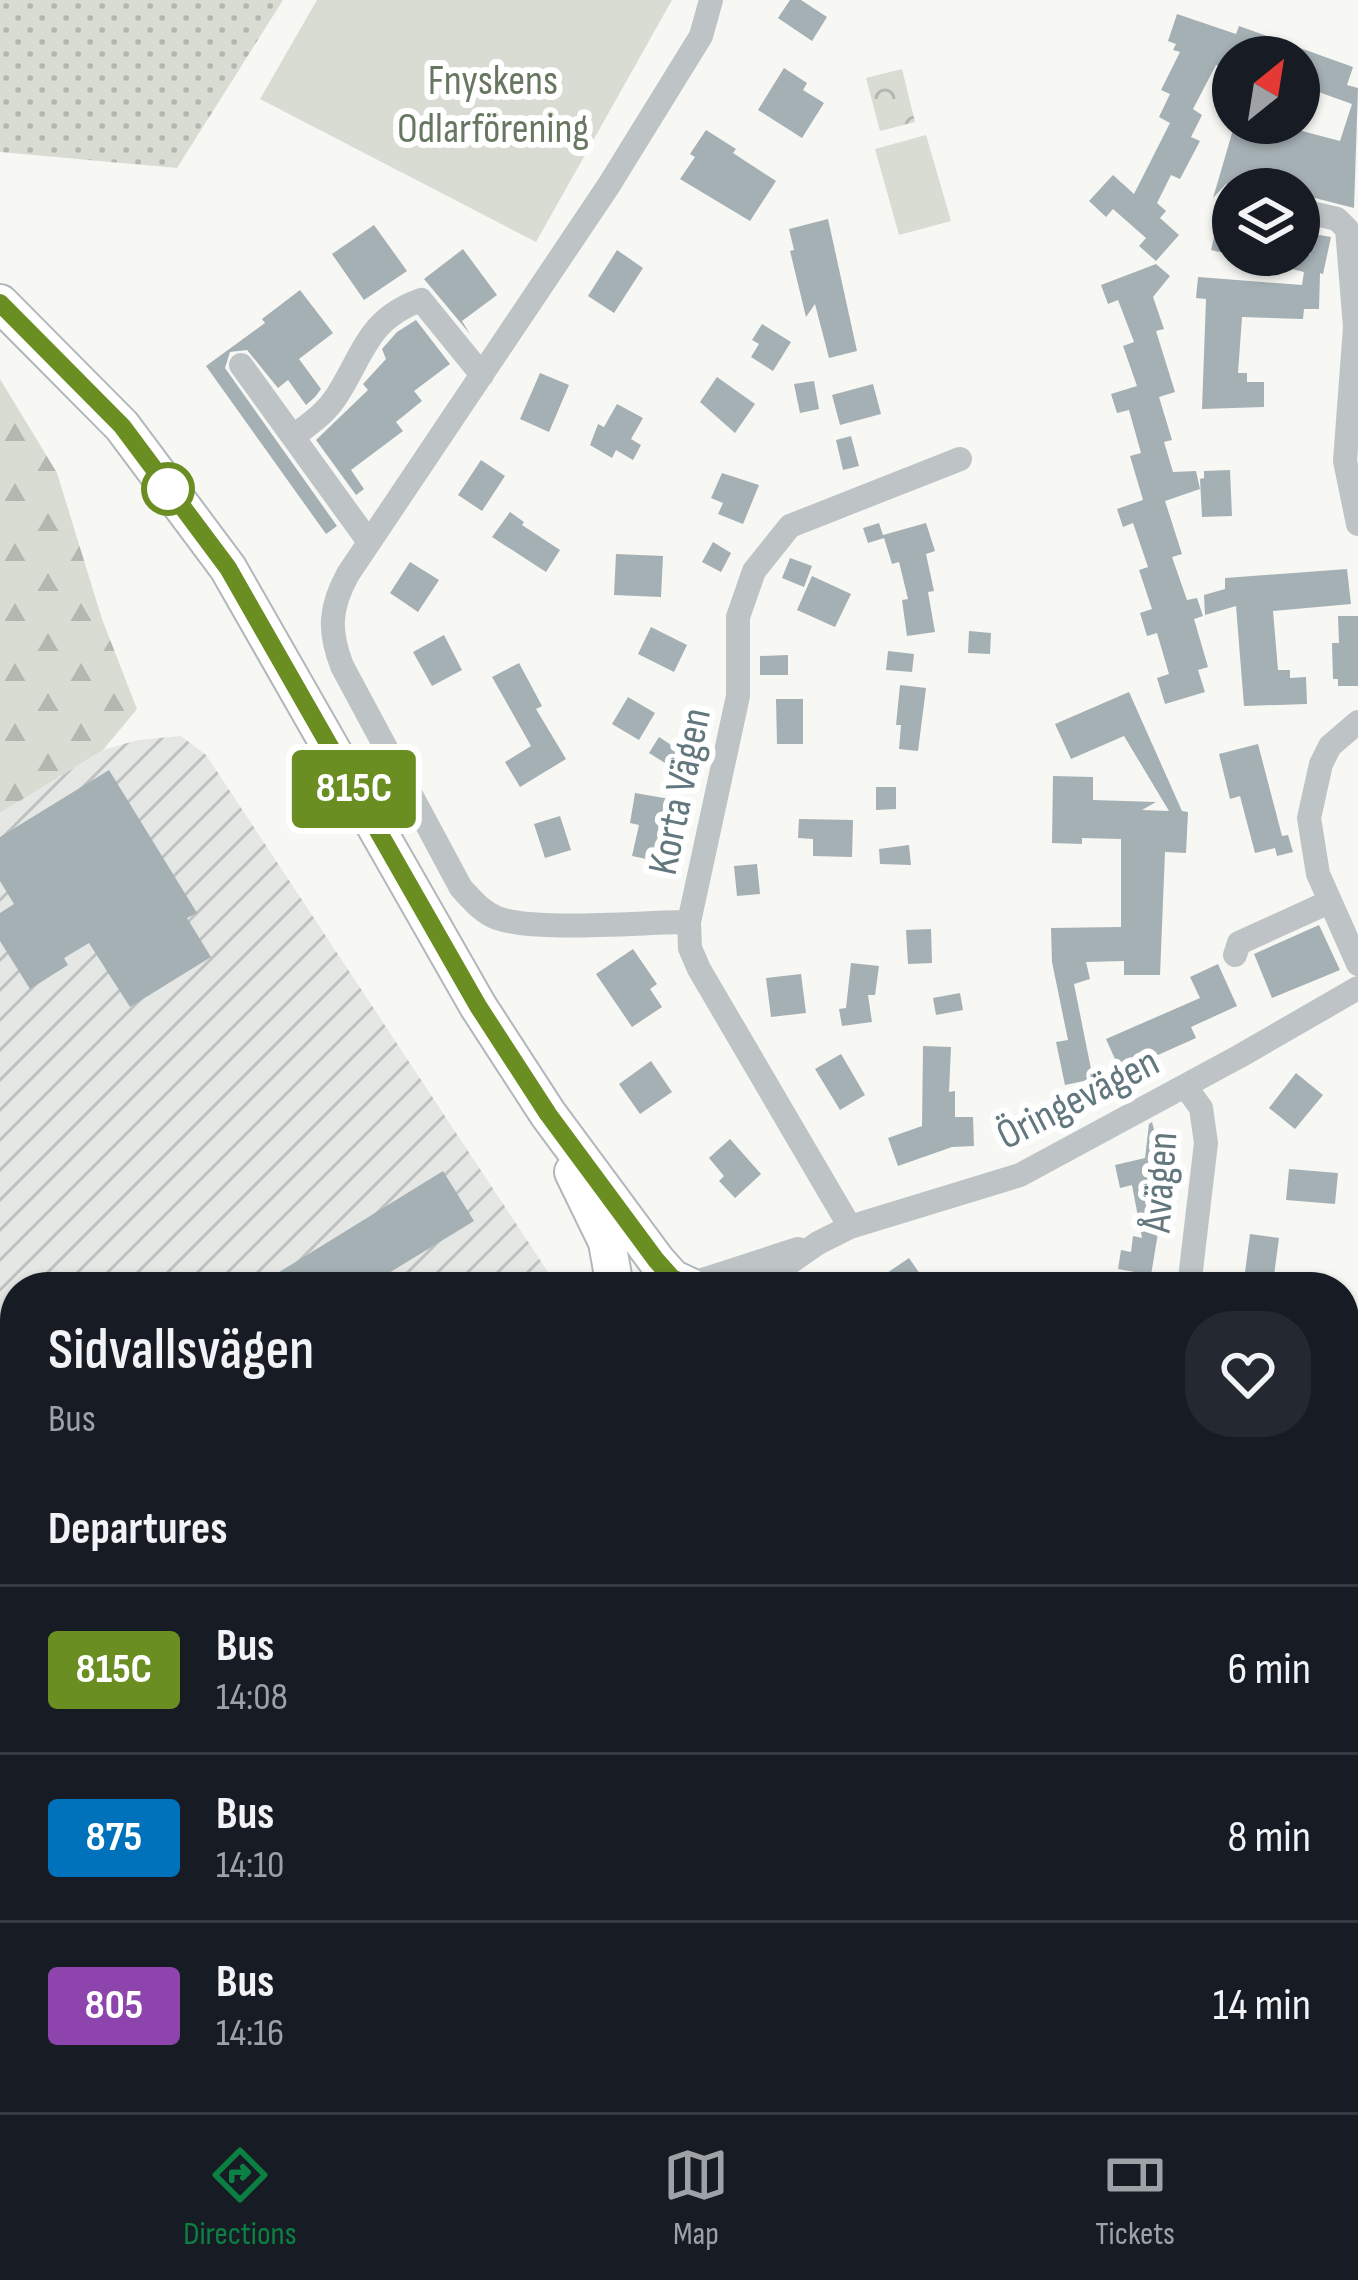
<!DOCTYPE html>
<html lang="en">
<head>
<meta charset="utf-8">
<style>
  :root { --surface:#171b24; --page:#242831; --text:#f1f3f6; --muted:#9ea1a6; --line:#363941; --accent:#0b8043 }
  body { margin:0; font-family:"Sofia Sans Condensed",sans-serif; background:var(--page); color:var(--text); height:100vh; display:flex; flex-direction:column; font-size:45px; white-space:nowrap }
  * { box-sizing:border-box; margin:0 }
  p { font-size:39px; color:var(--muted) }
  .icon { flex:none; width:66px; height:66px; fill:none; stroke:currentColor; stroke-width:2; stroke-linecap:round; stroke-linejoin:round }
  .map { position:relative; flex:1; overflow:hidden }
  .details { position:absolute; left:0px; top:1272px; width:1359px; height:840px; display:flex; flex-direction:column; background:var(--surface); border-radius:48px 48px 0 0; box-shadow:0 3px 9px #0004 }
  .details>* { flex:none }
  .badge { padding:0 24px; border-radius:9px; font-size:42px; line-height:78px }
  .needle { width:78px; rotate:30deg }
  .tools { position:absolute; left:1212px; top:36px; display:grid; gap:24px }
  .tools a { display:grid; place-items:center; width:108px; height:108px; border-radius:50%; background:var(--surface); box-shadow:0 3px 9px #0004; font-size:60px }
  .map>.badge { position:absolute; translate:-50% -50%; box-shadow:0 0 0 6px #fff }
  h2 { padding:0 48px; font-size:45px; line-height:108px }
  .round { display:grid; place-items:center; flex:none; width:126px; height:126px; border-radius:48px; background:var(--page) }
  .summary { display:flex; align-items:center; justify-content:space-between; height:204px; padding:0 48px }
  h1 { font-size:57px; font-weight:600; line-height:90px }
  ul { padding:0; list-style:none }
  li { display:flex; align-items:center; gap:36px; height:168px; padding:0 48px; border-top:3px solid var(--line) }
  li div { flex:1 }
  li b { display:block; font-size:45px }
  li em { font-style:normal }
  li .badge { min-width:132px; font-weight:700; text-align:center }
  .menu { display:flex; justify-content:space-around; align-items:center; height:168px; border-top:3px solid var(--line); background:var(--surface); font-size:33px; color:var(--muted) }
  .menu a { display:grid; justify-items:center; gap:6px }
  .menu .selected { color:var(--accent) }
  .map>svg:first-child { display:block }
  .industrial { fill:url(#industrial-furrows) }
  .grass { fill:url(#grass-dots) }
  .forest { fill:url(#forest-firs) }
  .park { fill:url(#park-crowns) }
  .garden { fill:#d8dcd3 }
  .building { fill:#a5b0b4 }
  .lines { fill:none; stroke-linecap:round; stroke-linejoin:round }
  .secondary-casing { stroke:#b1b8bb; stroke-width:40 }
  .street { stroke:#bec4c6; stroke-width:24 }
  .secondary { stroke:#fff; stroke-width:36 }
  .line-casing { stroke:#fff; stroke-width:27 }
  .line { stroke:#6b8e23; stroke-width:18 }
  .stop-dot { fill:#fff; stroke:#6b8e23; stroke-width:6 }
  .labels { text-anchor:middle; stroke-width:12; stroke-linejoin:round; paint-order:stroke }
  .park-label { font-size:42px; fill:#687762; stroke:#fff }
  .street-label { font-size:42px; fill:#63777e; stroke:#fff }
</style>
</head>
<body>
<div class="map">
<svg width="1358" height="2112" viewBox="0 0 1358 2112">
  <defs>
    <pattern id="industrial-furrows" width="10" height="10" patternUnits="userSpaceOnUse" patternTransform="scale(3)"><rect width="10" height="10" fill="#e5e7e5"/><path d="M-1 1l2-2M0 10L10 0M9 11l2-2" fill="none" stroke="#bdc0bf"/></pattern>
    <pattern id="grass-dots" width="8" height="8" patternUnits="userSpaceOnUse" patternTransform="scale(3)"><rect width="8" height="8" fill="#d8dcd3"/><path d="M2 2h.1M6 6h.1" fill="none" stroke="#b3b7b0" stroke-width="1.8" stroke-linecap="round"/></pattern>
    <pattern id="forest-firs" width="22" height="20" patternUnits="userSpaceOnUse" patternTransform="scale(3)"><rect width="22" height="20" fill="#d8dcd3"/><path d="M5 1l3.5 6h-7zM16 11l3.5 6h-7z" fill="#b3b7b0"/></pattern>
    <pattern id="park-crowns" width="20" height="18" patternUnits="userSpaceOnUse" patternTransform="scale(3)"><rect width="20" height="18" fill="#d8dcd3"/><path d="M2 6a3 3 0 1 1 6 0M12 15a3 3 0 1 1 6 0" fill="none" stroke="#b3b7b0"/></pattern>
  </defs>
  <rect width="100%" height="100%" fill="#f7f7f4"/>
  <path class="industrial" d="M181 736 206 755 558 1287H15V1683L0 1689V813L103 750 138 740Z
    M299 2097H929L930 2112H309Z"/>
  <path class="grass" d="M0 0H283L177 168 0 152Z"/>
  <path class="forest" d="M0 379 57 473 102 619 137 709 103 750 0 813Z
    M15 1683V2097H299L309 2112H0V2060L13 2036 0 2020V1689Z
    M963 2097H1045L1054 2112H969Z
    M1108 2097H1237L1255 2112H1117Z"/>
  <path class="park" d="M902 69 915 122 880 131 866 78Z"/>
  <path class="garden" d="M317 0H672L536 242 260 99Z
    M926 135 951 221 899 235 875 149Z"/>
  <path class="building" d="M790 0H801L827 17 812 41 778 18Z
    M1177 14 1236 34 1239 26 1353 67 1347 85 1358 88 1354 208 1299 194V189H1233V255L1211 250 1227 183 1213 198 1235 123H1272L1340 141 1352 104 1299 85V57H1233V65L1223 61 1221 67 1216 65 1193 109 1202 115 1191 137 1200 141 1180 179 1171 175 1157 203 1166 211 1160 218 1179 235 1156 261 1139 246 1146 238 1113 209 1106 217 1089 201 1113 175 1134 194 1170 123 1159 117 1170 94 1161 90 1180 52 1173 50 1176 44 1168 41Z
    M784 68 807 83 803 90 824 103 802 138 758 110Z
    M706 130 736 149 733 153 776 181 750 221 680 179 695 157 690 154Z
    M828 219 857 351 829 358 815 304 806 317 790 251 794 250 789 229Z
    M374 225 407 271 364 300 332 254Z
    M1314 234 1331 237 1323 274 1320 273 1319 309H1304L1303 319 1242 317 1238 373H1247V382H1264V407L1202 409 1206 299 1196 298 1198 277 1302 285 1304 272 1258 261V255H1310Z
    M463 249 497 295 462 321 470 334 424 279Z
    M617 250 643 268 614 313 588 296Z
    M1156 264 1170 276 1153 297 1164 329 1156 331 1175 392 1159 397 1172 440 1164 442 1173 472 1196 471 1200 489 1165 501 1182 554 1172 557 1187 600 1197 598 1203 616 1194 619 1208 667 1198 670 1205 692 1165 704 1157 678 1169 674 1157 633 1147 636 1140 613 1152 609 1139 570 1148 567 1133 523 1123 527 1117 509 1143 500 1130 456 1141 453 1129 410 1117 413 1111 394 1137 386 1123 346 1134 342 1118 300 1108 304 1101 285Z
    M300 290 333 333 299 359 321 389 315 397 306 405 288 380 278 388 247 350 230 352 225 368 337 526 326 534 206 366 265 323 262 319Z
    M416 320 450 364 414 391 422 401 396 422 403 431 351 470 364 489 356 495 316 440 368 390 363 384 386 359 382 349 397 332Z
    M762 324 791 342 773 371 751 357 759 344 752 340Z
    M540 373 569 385 549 432 520 419Z
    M717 377 755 404 735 433 700 402Z
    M814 381 819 409 800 413 794 384Z
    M873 384 881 414 840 425 832 395Z
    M617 404 643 418 631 439 641 445 633 460 616 450 612 458 590 445 598 424 604 427Z
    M851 436 859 466 843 470 836 440Z
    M481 460 505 476 482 511 458 495Z
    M1230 470 1232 516 1202 517 1200 479 1204 478V471Z
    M722 473 759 485 743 524 718 514 723 503 711 498Z
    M510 512 524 522 522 525 560 550 546 572 492 537Z
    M879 523 883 535 926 523 935 551 926 554 934 591 928 592 935 632 907 636 902 600 908 599 899 562 892 564 884 538 868 543 863 528Z
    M713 542 731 553 721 572 702 562Z
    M616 554 663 556 661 597 614 595Z
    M790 558 812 566 804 587 782 578Z
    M410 562 439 580 418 612 390 593Z
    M1347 569 1351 604 1273 611 1278 670H1290V678L1306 677 1307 704 1244 706 1236 606 1205 615 1204 595 1225 589V578Z
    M812 576 851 594 835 627 797 610Z
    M1338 616H1358V686H1338V679H1333L1332 643H1339Z
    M651 627 687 645 674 672 638 654Z
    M969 631 991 633 990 654 968 653Z
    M444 635 462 670 432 686 413 652Z
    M888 651 914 654 912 672 886 670Z
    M788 655V675H760V656Z
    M519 663 542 706 536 709 566 759 520 787 505 762 531 746 492 677Z
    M900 685 926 688 918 751 899 749 901 725H896Z
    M1129 692 1182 811 1188 812 1186 853 1165 852 1160 975H1124V961L1086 962 1090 979 1074 984 1093 1079 1065 1085 1056 1042 1068 1040 1052 962 1051 928 1121 927V839L1082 838V844L1052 843 1053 776 1093 777V800L1156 802 1142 810 1169 811 1124 736 1071 759 1055 724Z
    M628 697 655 713 639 740 612 724Z
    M776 699H803V744H777Z
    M659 737 688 756 678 771 649 753Z
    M1258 744 1282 836 1288 835 1293 852 1277 856 1275 848 1255 853 1240 796 1230 799 1219 754Z
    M109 770 197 913 187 918 211 957 130 1007 89 943 64 958 68 965 30 989 0 941V913L14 904 0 881V837Z
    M876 787H896V809L876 810Z
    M635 793 687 802 680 845 665 842 661 862 632 856 639 825 630 823Z
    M560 816 571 850 545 858 534 824Z
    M799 819 853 820 852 857 813 856V839L798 838Z
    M909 845 911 865 880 864 879 849Z
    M757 864 760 894 737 896 734 866Z
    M1319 925 1340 970 1272 998 1254 954Z
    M931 929 932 963 908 964 906 930Z
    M633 949 657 984 650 989 662 1007 632 1027 596 974Z
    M851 963 879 966 875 995H868L872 1022 842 1026 839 1009 846 1008Z
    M1218 964 1237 1006 1191 1027 1196 1038 1140 1063 1143 1070 1124 1079 1106 1039 1200 998 1190 977Z
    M801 974 806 1013 771 1017 766 978Z
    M960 993 963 1010 936 1015 933 998Z
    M923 1046 951 1047 949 1092 955 1091V1117H973L974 1146 952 1147 898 1166 888 1138 922 1126Z
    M841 1054 865 1095 840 1110 815 1069Z
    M651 1061 672 1092 640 1114 619 1084Z
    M1296 1073 1323 1095 1295 1129 1269 1108Z
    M1152 1122 1157 1141 1176 1143 1175 1160 1161 1159 1171 1200 1158 1203 1163 1226 1159 1227 1151 1275 1118 1269 1121 1250 1131 1252 1133 1236 1142 1238 1132 1185 1120 1188 1115 1165 1145 1158 1149 1124Z
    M730 1139 761 1174 735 1198 719 1181 724 1176 709 1158Z
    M1289 1169 1338 1173 1335 1204 1286 1200Z
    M443 1171 474 1221 366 1287H255Z
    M1250 1234 1279 1238 1273 1283 1244 1280Z
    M909 1258 929 1287H892L884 1275Z"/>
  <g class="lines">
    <defs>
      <path id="secondary" d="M0 303 122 426 228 568 478 1006 548 1114 656 1260 672 1278 691 1287
        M573 1172 607 1242 615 1287
        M1271 2097 1287 2112"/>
    </defs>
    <use href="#secondary" class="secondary-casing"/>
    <path class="street" d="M1299 210 1337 219 1347 229 1355 327 1345 461 1358 524
      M241 365 369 542
      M294 436C309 424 325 414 336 397 364 354 367 319 421 300L482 375
      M1358 722 1330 746 1321 764 1309 818 1318 874 1358 964
      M689 922C644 922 535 932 497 918 482 912 472 900 461 888L342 666C328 630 330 607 348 574L609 185 701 36 711 0
      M1235 955 1239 943 1329 902
      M1185 1086 1201 1108 1206 1143 1189 1287
      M850 1227 699 969 690 948 689 922 738 696V617L754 571 790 526 960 459
      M687 1285 798 1249
      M755 1287 818 1243 850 1227 1020 1175 1240 1056 1358 988
      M0 1424 15 1422
      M1344 1747 1358 1751
      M622 2097 631 2112
      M1317 2097 1334 2112"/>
    <use href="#secondary" class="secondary"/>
  </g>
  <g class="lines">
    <defs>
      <path id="line" d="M0 303 122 426 228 568 478 1006 548 1114 656 1260 672 1278 691 1287"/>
    </defs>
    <use href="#line" class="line-casing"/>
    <use href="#line" class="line"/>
  </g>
  <circle class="stop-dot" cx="168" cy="489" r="24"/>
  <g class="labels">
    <g class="park-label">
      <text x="493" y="94">Fnyskens<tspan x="493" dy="48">Odlarförening</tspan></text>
    </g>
    <g class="street-label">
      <text transform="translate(678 791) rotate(-78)" y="15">Korta Vägen</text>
      <text transform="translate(1077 1097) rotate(-27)" y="15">Öringevägen</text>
      <text transform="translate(1158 1182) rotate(-86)" y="15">Åvägen</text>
    </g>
  </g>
</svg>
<div class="tools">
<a><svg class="needle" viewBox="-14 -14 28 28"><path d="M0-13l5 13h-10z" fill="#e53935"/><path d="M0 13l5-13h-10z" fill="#9ea1a6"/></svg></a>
<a><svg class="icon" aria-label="layers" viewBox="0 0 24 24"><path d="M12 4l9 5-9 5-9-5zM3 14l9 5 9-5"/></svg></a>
</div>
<b class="badge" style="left:354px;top:789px;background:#6b8e23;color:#fff">815C</b>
<section class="details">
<div class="summary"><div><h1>Sidvallsvägen</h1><p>Bus</p></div><a class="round"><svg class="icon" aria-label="heart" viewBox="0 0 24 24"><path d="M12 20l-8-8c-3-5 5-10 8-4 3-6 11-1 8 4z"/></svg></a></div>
<h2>Departures</h2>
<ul>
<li><span class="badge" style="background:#6b8e23;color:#fff">815C</span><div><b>Bus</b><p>14:08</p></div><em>6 min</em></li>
<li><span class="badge" style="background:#0072bc;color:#fff">875</span><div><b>Bus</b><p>14:10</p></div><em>8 min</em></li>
<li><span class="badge" style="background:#8e44ad;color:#fff">805</span><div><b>Bus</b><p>14:16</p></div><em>14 min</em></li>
</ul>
</section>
</div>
<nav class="menu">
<a class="selected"><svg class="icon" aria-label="directions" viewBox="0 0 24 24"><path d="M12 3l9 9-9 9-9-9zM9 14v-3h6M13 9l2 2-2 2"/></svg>Directions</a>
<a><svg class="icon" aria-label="map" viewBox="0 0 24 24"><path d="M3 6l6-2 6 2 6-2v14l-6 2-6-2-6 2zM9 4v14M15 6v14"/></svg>Map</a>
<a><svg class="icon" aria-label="tickets" viewBox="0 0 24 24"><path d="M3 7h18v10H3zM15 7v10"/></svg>Tickets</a>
</nav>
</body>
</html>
